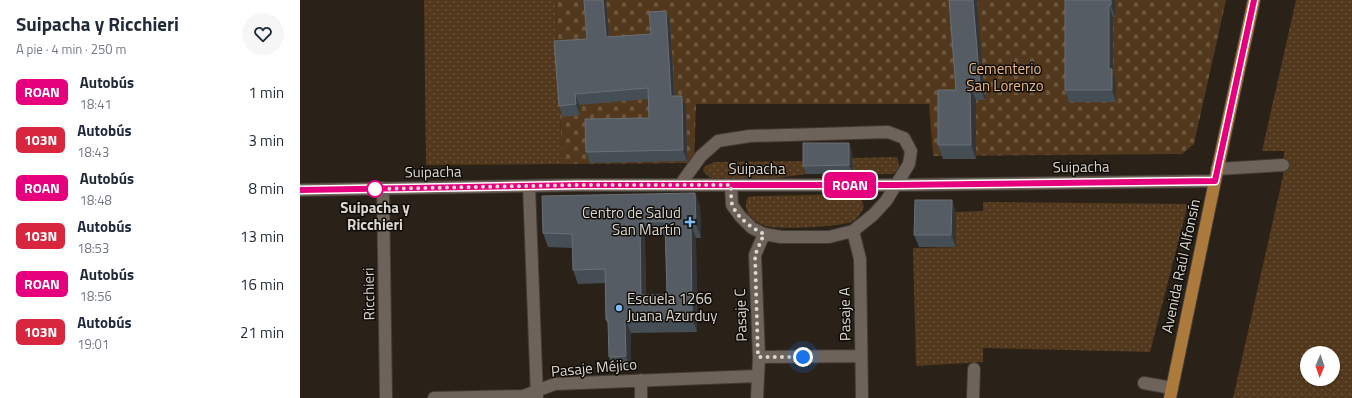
<!DOCTYPE html>
<html lang="es">
<head>
<meta charset="utf-8">
<style>
  :root { --surface:#fff; --page:#f6f6f7; --text:#1f2937; --muted:#747a83 }
  body { margin:0; font-family:"Titillium Web",sans-serif; background:var(--page); color:var(--text); height:100vh; display:flex; flex-direction:column; font-size:15px; white-space:nowrap }
  * { box-sizing:border-box; margin:0 }
  p { font-size:13px; color:var(--muted) }
  .icon { flex:none; width:22px; height:22px; fill:none; stroke:currentColor; stroke-width:2; stroke-linecap:round; stroke-linejoin:round }
  .map { position:relative; flex:1; overflow:hidden }
  .panel { display:flex; flex-direction:column; background:var(--surface); width:300px }
  .panel>* { flex:none }
  .badge { padding:0 8px; border-radius:6px; font-size:14px; line-height:26px }
  .needle { width:26px; rotate:182deg }
  .tools { position:absolute; left:1000px; top:346px; display:grid; gap:8px }
  .tools a { display:grid; place-items:center; width:40px; height:40px; border-radius:50%; background:var(--surface); box-shadow:0 1px 3px #0004; font-size:20px }
  .you { position:absolute; width:20px; height:20px; margin:-10px; border:3px solid #fff; border-radius:50%; background:#1a73e8; box-shadow:0 0 0 6px #1a73e833 }
  .map>.badge { position:absolute; translate:-50% -50%; box-shadow:0 0 0 2px #fff }
  .round { display:grid; place-items:center; flex:none; width:42px; height:42px; border-radius:21px; background:var(--page) }
  .head { display:flex; align-items:center; justify-content:space-between; height:68px; padding:0 16px }
  h1 { font-size:19px; font-weight:700; line-height:30px }
  ul { padding:0; list-style:none }
  li { display:flex; align-items:center; gap:12px; height:48px; padding:0 16px }
  li div { flex:1 }
  li b { display:block; font-size:15px }
  li em { font-style:normal }
  li .badge { min-width:44px; font-weight:700; text-align:center }
  main { display:flex; flex:1; min-height:0 }
  .map>svg:first-child { display:block }
  .green { fill:url(#green-dots); fill-rule:evenodd }
  .cemetery { fill:url(#cemetery-stones) }
  .lines { fill:none; stroke-linecap:round; stroke-linejoin:round }
  .minor-casing { stroke:#433c35; stroke-width:14 }
  .major-casing { stroke:#433c35; stroke-width:14 }
  .minor { stroke:#6d635a; stroke-width:12 }
  .major { stroke:#ac7a3d; stroke-width:12 }
  .wall { fill:#454d55; fill-rule:evenodd }
  .shaded-wall { fill:#343538 }
  .building { fill:#565c63; stroke:#6b6f74; fill-rule:evenodd }
  .line-casing { stroke:#fff; stroke-width:9 }
  .line { stroke:#e6007e; stroke-width:6 }
  .walk { stroke:#ddd7d2; stroke-width:4; stroke-dasharray:0 7.2 }
  .stop-dot { fill:#fff; stroke:#e6007e; stroke-width:2 }
  .poi-dot { fill:#7ebdf9; stroke:#0f0c08; stroke-width:1.5 }
  .labels { text-anchor:middle; stroke-width:3; stroke-linejoin:round; paint-order:stroke }
  .park-label { font-size:15px; fill:#ecb985; stroke:#0f0c08 }
  .street-label { font-size:15px; fill:#ddd7d2; stroke:#0f0c08 }
  .stop-label { font-size:15px; font-weight:bold; fill:#ddd7d2; stroke:#0f0c08 }
  .poi-label { font-size:15px; fill:#ddd7d2; stroke:#0f0c08; text-anchor:end }
</style>
</head>
<body>
<main>
<section class="panel">
<div class="head"><div><h1>Suipacha y Ricchieri</h1><p>A pie · 4 min · 250 m</p></div><a class="round"><svg class="icon" aria-label="heart" viewBox="0 0 24 24"><path d="M12 20l-8-8c-3-5 5-10 8-4 3-6 11-1 8 4z"/></svg></a></div>
<ul>
<li><span class="badge" style="background:#e6007e;color:#fff">ROAN</span><div><b>Autobús</b><p>18:41</p></div><em>1 min</em></li>
<li><span class="badge" style="background:#d7263d;color:#fff">103N</span><div><b>Autobús</b><p>18:43</p></div><em>3 min</em></li>
<li><span class="badge" style="background:#e6007e;color:#fff">ROAN</span><div><b>Autobús</b><p>18:48</p></div><em>8 min</em></li>
<li><span class="badge" style="background:#d7263d;color:#fff">103N</span><div><b>Autobús</b><p>18:53</p></div><em>13 min</em></li>
<li><span class="badge" style="background:#e6007e;color:#fff">ROAN</span><div><b>Autobús</b><p>18:56</p></div><em>16 min</em></li>
<li><span class="badge" style="background:#d7263d;color:#fff">103N</span><div><b>Autobús</b><p>19:01</p></div><em>21 min</em></li>
</ul>
</section>
<div class="map">
<svg width="1052" height="398" viewBox="0 0 1052 398">
  <defs>
    <pattern id="green-dots" width="8" height="8" patternUnits="userSpaceOnUse"><rect width="8" height="8" fill="#52381c"/><path d="M2 2h.1M6 6h.1" fill="none" stroke="#6a543c" stroke-width="1.8" stroke-linecap="round"/></pattern>
    <pattern id="cemetery-stones" width="16" height="16" patternUnits="userSpaceOnUse"><rect width="16" height="16" fill="#52381c"/><path d="M2 7V4a2 2 0 0 1 4 0v3zM10 15v-3a2 2 0 0 1 4 0v3z" fill="#6a543c"/></pattern>
  </defs>
  <rect width="100%" height="100%" fill="#2a2119"/>
  <path class="green" d="M124 0H256L262 164 126 165Z
    M996 0H1052V398H933L983 176 984 151H962ZM1007 353H1033V379H1007Z
    M597 157 599 164 598 170 593 174H553L552 158Z
    M506 161V174L471 179H415L409 177 403 171 404 167 414 162Z
    M555 194 561 199 564 207C561 213 559 217 553 221 544 227 477 230 466 226 453 222 441 211 448 197L457 196Z
    M683 202 888 204 850 352 683 348V362L616 366 613 248 656 247V212L683 211Z"/>
  <path class="cemetery" d="M256 0H926L894 144 882 154 633 156 629 104H396L394 163 262 164Z"/>
  <g class="lines">
    <defs>
      <path id="minor" d="M917 169 983 165
        M380 185 401 156 418 141 450 136 588 132 604 138 611 151 609 164 586 201 573 215 553 231 529 237H481L464 234 452 228 440 216 432 205 431 185
        M229 186 237 397
        M83 188 86 398
        M0 190 278 185H596L915 181
        M553 231 560 259 562 398
        M459 357 561 356
        M341 380V398
        M844 383 872 388
        M134 398 223 396 255 384 457 376
        M457 398 459 357 455 255 464 234
        M673 398 674 369"/>
      <path id="major" d="M870 398 915 181 954 0"/>
    </defs>
    <use href="#minor" class="minor-casing"/>
    <use href="#major" class="major-casing"/>
    <use href="#minor" class="minor"/>
    <use href="#major" class="major"/>
  </g>
  <path class="wall" d="M284 0H306L309 37 351 34 366 11 370 22 375 96 386 107 387 161 290 163 286 152 349 118 348 99 279 105 280 115 263 117 259 106 287 39Z
    M649 0 685 100H676V159H643L638 145 656 90Z
    M765 0H815V17H813V72L816 81V102H769L765 90Z
    M552 151 553 174H506L503 166Z
    M395 193 400 207 401 238H396L397 332 331 333V370H314L309 357V327L306 320 305 283 278 284 273 270V248L248 247 243 233ZM365 235 367 295H346L345 236Z
    M656 212V247H619L614 235Z"/>
  <path class="shaded-wall" d="M303 0H306L310 48 306 37Z
    M673 0H677L685 100 680 86Z
    M811 0H815V17L811 5Z
    M809 5 813 17V72L816 81V102L812 90 809 69Z
    M366 11 370 22 375 107 371 96Z
    M670 86 676 100V159L671 145Z
    M275 94 279 105 280 115 276 104Z
    M382 96 386 107 387 161 383 150Z
    M549 143 552 151 553 174 549 165Z
    M395 193 400 207 401 238 396 224Z
    M652 200 656 212V247L651 235Z
    M340 222 345 236 346 309 341 295Z
    M391 224 396 238 397 332 392 318Z
    M325 320 331 333V370L326 356Z"/>
  <path class="building" d="M284 0H303L306 37 351 34 349 12 366 11 371 96H382L383 150 286 152 285 119 349 118 348 88 275 94 276 104 259 106 254 41 287 39Z
    M649 0H673L680 86H670L671 145H638V90H656Z
    M765 0H811V5H809V69H812V90H765Z
    M503 143H549V165L503 166Z
    M395 193 396 224H391L392 318 325 320 326 356 309 357 308 320H306L305 269 273 270 272 234 243 233 242 196ZM365 221 367 295H341L340 222Z
    M615 200H652L651 235H614Z"/>
  <g class="lines">
    <defs>
      <path id="line" d="M0 190 278 185H596L915 181 954 0"/>
    </defs>
    <use href="#line" class="line-casing"/>
    <use href="#line" class="line"/>
    <path class="walk" d="M75 189 278 185H431C431 191 431 199 432 204 437 218 452 228 464 234L455 255 458 357H503"/>
  </g>
  <circle class="stop-dot" cx="75" cy="189" r="8"/>
  <g class="poi-dot">
    <path d="M388 216h4v4h4v4h-4v4h-4v-4h-4v-4h4z"/>
    <circle cx="319" cy="308" r="4"/>
  </g>
  <g class="labels">
    <g class="park-label">
      <text x="705" y="74">Cementerio<tspan x="705" dy="17">San Lorenzo</tspan></text>
    </g>
    <g class="street-label">
      <text transform="translate(781 167) rotate(-1)" y="5">Suipacha</text>
      <text x="457" y="174">Suipacha</text>
      <text transform="translate(133 172) rotate(-1)" y="5">Suipacha</text>
      <text transform="translate(881 266) rotate(-78)" y="5">Avenida Raúl Alfonsín</text>
      <text transform="translate(69 294) rotate(-91)" y="5">Ricchieri</text>
      <text transform="translate(545 314) rotate(-91)" y="5">Pasaje A</text>
      <text transform="translate(441 315) rotate(-92)" y="5">Pasaje C</text>
      <text transform="translate(294 368) rotate(-5)" y="5">Pasaje Méjico</text>
    </g>
    <g class="stop-label">
      <text x="75" y="213">Suipacha y<tspan x="75" dy="17">Ricchieri</tspan></text>
    </g>
    <g class="poi-label">
      <text x="381" y="218">Centro de Salud<tspan x="381" dy="17">San Martín</tspan></text>
      <text x="327" y="304" text-anchor="start">Escuela 1266<tspan x="327" dy="17">Juana Azurduy</tspan></text>
    </g>
  </g>
</svg>
<div class="tools">
<a><svg class="needle" viewBox="-14 -14 28 28"><path d="M0-13l5 13h-10z" fill="#e53935"/><path d="M0 13l5-13h-10z" fill="#747a83"/></svg></a>
</div>
<div class="you" style="left:503px;top:357px"></div>
<b class="badge" style="left:550px;top:185px;background:#e6007e;color:#fff">ROAN</b>
</div>
</main>
</body>
</html>
